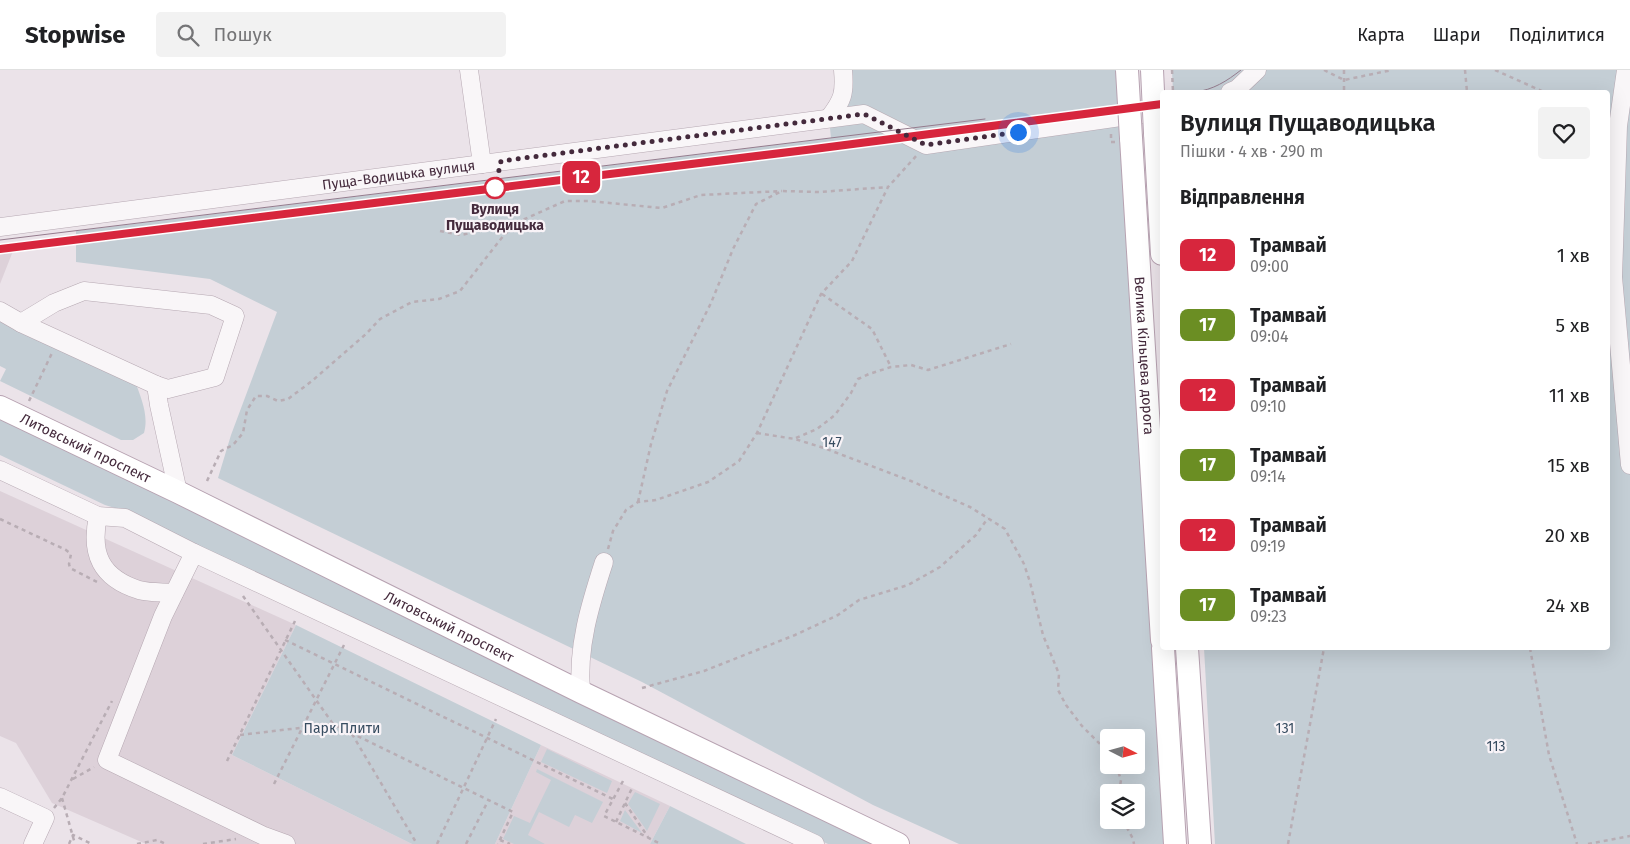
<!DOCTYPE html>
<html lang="uk">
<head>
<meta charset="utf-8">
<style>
  :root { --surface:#fff; --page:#f2f2f2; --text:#202124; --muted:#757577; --line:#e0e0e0 }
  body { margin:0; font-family:"Fira Sans",sans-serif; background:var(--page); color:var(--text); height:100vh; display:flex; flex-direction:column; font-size:19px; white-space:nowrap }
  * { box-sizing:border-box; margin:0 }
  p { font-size:16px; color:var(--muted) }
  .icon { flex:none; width:28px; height:28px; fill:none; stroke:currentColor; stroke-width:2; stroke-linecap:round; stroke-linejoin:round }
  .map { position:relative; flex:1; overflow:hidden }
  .drawer { position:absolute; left:1160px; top:20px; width:450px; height:560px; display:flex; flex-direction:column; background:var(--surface); border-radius:5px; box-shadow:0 5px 20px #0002 }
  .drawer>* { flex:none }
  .badge { padding:0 10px; border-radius:8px; font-size:18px; line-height:32px }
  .needle { width:32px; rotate:96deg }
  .controls { position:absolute; left:1100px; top:659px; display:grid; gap:10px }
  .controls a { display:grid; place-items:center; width:45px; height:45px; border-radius:5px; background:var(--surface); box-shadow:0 5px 20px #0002; font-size:25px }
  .you { position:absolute; width:25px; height:25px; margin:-12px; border:4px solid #fff; border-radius:50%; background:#1a73e8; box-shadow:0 0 0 8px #1a73e833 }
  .map>.badge { position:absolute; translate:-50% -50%; box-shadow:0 0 0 2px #fff }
  h2 { padding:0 20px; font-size:19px; line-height:45px }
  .round { display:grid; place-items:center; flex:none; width:52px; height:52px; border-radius:5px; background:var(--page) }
  .overview { display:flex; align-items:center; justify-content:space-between; height:85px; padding:0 20px }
  h1 { font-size:24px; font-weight:600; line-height:38px }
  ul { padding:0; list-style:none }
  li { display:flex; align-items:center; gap:15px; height:70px; padding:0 20px }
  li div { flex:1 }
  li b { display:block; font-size:19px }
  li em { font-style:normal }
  li .badge { min-width:55px; font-weight:700; text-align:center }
  header { display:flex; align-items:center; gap:30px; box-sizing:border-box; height:70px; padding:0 25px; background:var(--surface); border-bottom:1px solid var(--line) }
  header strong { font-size:24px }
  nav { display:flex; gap:28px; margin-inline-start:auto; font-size:18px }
  .search { width:350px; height:45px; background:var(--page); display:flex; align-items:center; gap:12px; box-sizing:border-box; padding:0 18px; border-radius:5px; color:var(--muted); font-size:19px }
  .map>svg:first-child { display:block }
  .built { fill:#ddd1d9 }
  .green { fill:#c4ced5; fill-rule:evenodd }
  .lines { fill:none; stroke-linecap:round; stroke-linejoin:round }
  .minor-casing { stroke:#b6a8b2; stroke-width:19 }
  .major-casing { stroke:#b7a2b1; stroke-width:24 }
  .path { stroke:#b8adb4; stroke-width:2.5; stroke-dasharray:4 4; stroke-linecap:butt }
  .minor { stroke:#f9f6f8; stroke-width:18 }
  .major { stroke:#fff; stroke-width:22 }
  .tram { stroke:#957c8e; stroke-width:1 }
  .major-bridge-casing { stroke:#b7a2b1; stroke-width:24; stroke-linecap:butt }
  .major-bridge { stroke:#fff; stroke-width:22 }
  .line-casing { stroke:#fff; stroke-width:11 }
  .line { stroke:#d7263d; stroke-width:8 }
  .walk { stroke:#442a3c; stroke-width:5; stroke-dasharray:0 9 }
  .stop-dot { fill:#fff; stroke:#d7263d; stroke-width:2.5 }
  .labels { text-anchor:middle; stroke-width:4.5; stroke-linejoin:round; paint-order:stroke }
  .street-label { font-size:14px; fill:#442a3c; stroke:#f8f3f7 }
  .stop-label { font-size:14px; font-weight:bold; fill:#442a3c; stroke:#f8f3f7 }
  .park-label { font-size:14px; fill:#374c60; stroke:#f8f3f7 }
</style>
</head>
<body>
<header>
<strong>Stopwise</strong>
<div class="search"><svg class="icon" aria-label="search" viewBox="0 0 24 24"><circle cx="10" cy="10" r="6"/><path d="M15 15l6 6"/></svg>Пошук</div>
<nav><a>Карта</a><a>Шари</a><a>Поділитися</a></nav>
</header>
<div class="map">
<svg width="1630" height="774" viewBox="0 0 1630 774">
  <rect width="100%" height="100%" fill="#ebe3e9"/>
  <path class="built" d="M13 181 0 214V183Z
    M0 421 296 555 232 685 412 774H146L52 733 16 673 0 666Z
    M541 675 670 736 650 774H495Z"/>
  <path class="green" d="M843 0H1127L1175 774H959L873 735 642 612 218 408 231 365 277 242 210 209 76 192V161L831 68 829 48ZM1109 668H1136V695H1109ZM1109 722H1136V750H1109Z
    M1172 0H1630V774H1215L1204 578H1608V22H1173Z
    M0 246 135 311C141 328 149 345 144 363L133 370H121L0 311 6 299 0 296Z
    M0 346 877 774H828L128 442 105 435 0 385Z
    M296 555 541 675 495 774H412L232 685Z
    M547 679 612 711 607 723 541 692Z
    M537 699 603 732 592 753 575 745 569 757 539 742 528 765 545 774H514L503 769 514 746 530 753 551 710 536 702Z
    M635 722 660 734 647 761 628 734Z
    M670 736 746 774H650Z
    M625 740 642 763 620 751Z"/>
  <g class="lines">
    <defs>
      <g id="minor">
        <path d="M469 0 482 94"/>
        <path d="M1626 0 1618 56 1613 207 1630 395"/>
        <path d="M1230 22 1237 19 1257 0"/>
        <path d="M829 48C843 30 845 23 843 0"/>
        <path id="s1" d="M0 157 864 44 926 75 1162 41"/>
        <path d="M0 241 21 253 156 315 159 335 178 422"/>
        <path d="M21 253 54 233 84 221 211 235 235 246 215 307 168 319 156 315"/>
        <path d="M0 400 98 446 125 448 194 483 815 774"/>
        <path d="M98 446C90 484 101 508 139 520 150 523 163 522 174 523"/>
        <path d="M194 483 163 546 107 690 264 766 286 774"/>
        <path d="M581 622C577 577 590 535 604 492"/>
        <path d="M0 727 45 748 33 774"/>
      </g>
      <g id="major">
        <path d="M1155 63 1162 184"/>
        <path id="s2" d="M1131 68 1162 570"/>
        <path id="s3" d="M0 337 178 422 581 622 898 774"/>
        <path d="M1163 578 1175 774"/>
        <path d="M1187 578 1200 774"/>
      </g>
    </defs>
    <use href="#minor" class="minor-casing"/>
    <use href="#major" class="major-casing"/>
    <path class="path" d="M1172 0 1173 22
      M1324 0 1344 10 1392 0
      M1344 0V22
      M1465 0 1467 22
      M1495 0 1544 22
      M1111 64V72H1115
      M440 161 461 165 517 153
      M822 224 872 259 891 297
      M29 331 52 283
      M757 363 795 369 824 378 911 411 970 437 1005 459 1024 494 1030 512 1043 565 1059 604 1058 620 1066 635 1082 656 1109 683
      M796 368 817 359 835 345 851 323 858 309 869 304 891 297 911 295 928 300 1011 274
      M207 411 221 381 233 375 243 363 247 340 256 326H267L278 331 288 329 312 311 366 264 380 249 412 232 439 229 460 221 504 165 518 152 565 131H588L662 138 701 125 782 121
      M638 432 651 374 667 321 711 233 733 179 756 134 782 121 819 122 888 117
      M0 449 66 480 71 484 69 494 70 498 97 512
      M608 479 613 461 626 440 638 432 656 430 708 412 739 391 757 363 821 224 852 191 888 117 917 85
      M243 526 333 654 513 742 498 774
      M285 570 613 729
      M1530 578 1549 685 1577 774
      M642 618 704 601 795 565 838 545 859 530 908 515 940 497 976 465 988 448
      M352 664 417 774
      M240 665 333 654
      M227 691 295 551
      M1116 695 1121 710 1119 722
      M73 709 94 697
      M623 711 604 746 661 774
      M274 714 344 575
      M62 728 75 774
      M625 733 648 767
      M54 738 62 728 112 631
      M1123 750 1133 769 1134 774
      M616 752 633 716
      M500 770 510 774
      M69 774 73 765 92 774
      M137 774 157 770 166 774
      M203 774 236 769
      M437 774 496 649
      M466 774 488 731
      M1288 774 1324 578
      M1588 774 1630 766"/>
    <use href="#minor" class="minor"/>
    <use href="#major" class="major"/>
    <path class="tram" d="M1195 22C1213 20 1227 11 1241 0
      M0 170 985 49
      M0 179 833 76 1162 34"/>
    <defs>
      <path id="major-bridge" d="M1127 0 1131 68
        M1152 0 1155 63"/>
    </defs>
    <use href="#major-bridge" class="major-bridge-casing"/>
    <use href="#major-bridge" class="major-bridge"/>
  </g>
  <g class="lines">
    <defs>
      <path id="line" d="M0 179 814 79 1162 34"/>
    </defs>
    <use href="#line" class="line-casing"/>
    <use href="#line" class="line"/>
    <path class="walk" d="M495 118 501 91 864 44 926 75 1018 62"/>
  </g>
  <circle class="stop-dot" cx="495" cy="118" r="10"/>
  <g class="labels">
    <g class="street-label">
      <text dy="5" stroke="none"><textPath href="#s1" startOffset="402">Пуща-Водицька вулиця</textPath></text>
      <text dy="5" stroke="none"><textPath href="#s2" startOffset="218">Велика Кільцева дорога</textPath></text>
      <text dy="5" stroke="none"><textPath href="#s3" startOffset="95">Литовський проспект</textPath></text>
      <text dy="5" stroke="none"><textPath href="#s3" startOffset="500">Литовський проспект</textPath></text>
    </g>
    <g class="stop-label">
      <text x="495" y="144">Вулиця<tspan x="495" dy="16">Пущаводицька</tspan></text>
    </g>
    <g class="park-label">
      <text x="832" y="377">147</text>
      <text x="342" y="663">Парк Плити</text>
      <text x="1285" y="663">131</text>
      <text x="1496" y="681">113</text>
    </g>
  </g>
</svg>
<div class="controls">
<a><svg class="needle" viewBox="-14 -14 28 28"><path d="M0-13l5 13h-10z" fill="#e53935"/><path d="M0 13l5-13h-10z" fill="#757577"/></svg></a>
<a><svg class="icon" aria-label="layers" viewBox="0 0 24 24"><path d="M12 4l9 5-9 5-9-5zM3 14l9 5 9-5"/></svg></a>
</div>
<div class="you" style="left:1018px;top:62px"></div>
<b class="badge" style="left:581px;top:107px;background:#d7263d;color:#fff">12</b>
<section class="drawer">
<div class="overview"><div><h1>Вулиця Пущаводицька</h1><p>Пішки · 4 хв · 290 m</p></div><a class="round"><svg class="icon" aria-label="heart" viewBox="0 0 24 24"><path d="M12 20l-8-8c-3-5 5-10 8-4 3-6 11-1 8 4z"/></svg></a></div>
<h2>Відправлення</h2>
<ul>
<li><span class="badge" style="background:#d7263d;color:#fff">12</span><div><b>Трамвай</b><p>09:00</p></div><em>1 хв</em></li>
<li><span class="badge" style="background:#6b8e23;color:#fff">17</span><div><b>Трамвай</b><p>09:04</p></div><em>5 хв</em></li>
<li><span class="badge" style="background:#d7263d;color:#fff">12</span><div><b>Трамвай</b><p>09:10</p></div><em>11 хв</em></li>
<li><span class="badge" style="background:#6b8e23;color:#fff">17</span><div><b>Трамвай</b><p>09:14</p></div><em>15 хв</em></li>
<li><span class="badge" style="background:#d7263d;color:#fff">12</span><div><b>Трамвай</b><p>09:19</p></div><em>20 хв</em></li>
<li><span class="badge" style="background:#6b8e23;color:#fff">17</span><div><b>Трамвай</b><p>09:23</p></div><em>24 хв</em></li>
</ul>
</section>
</div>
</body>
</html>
